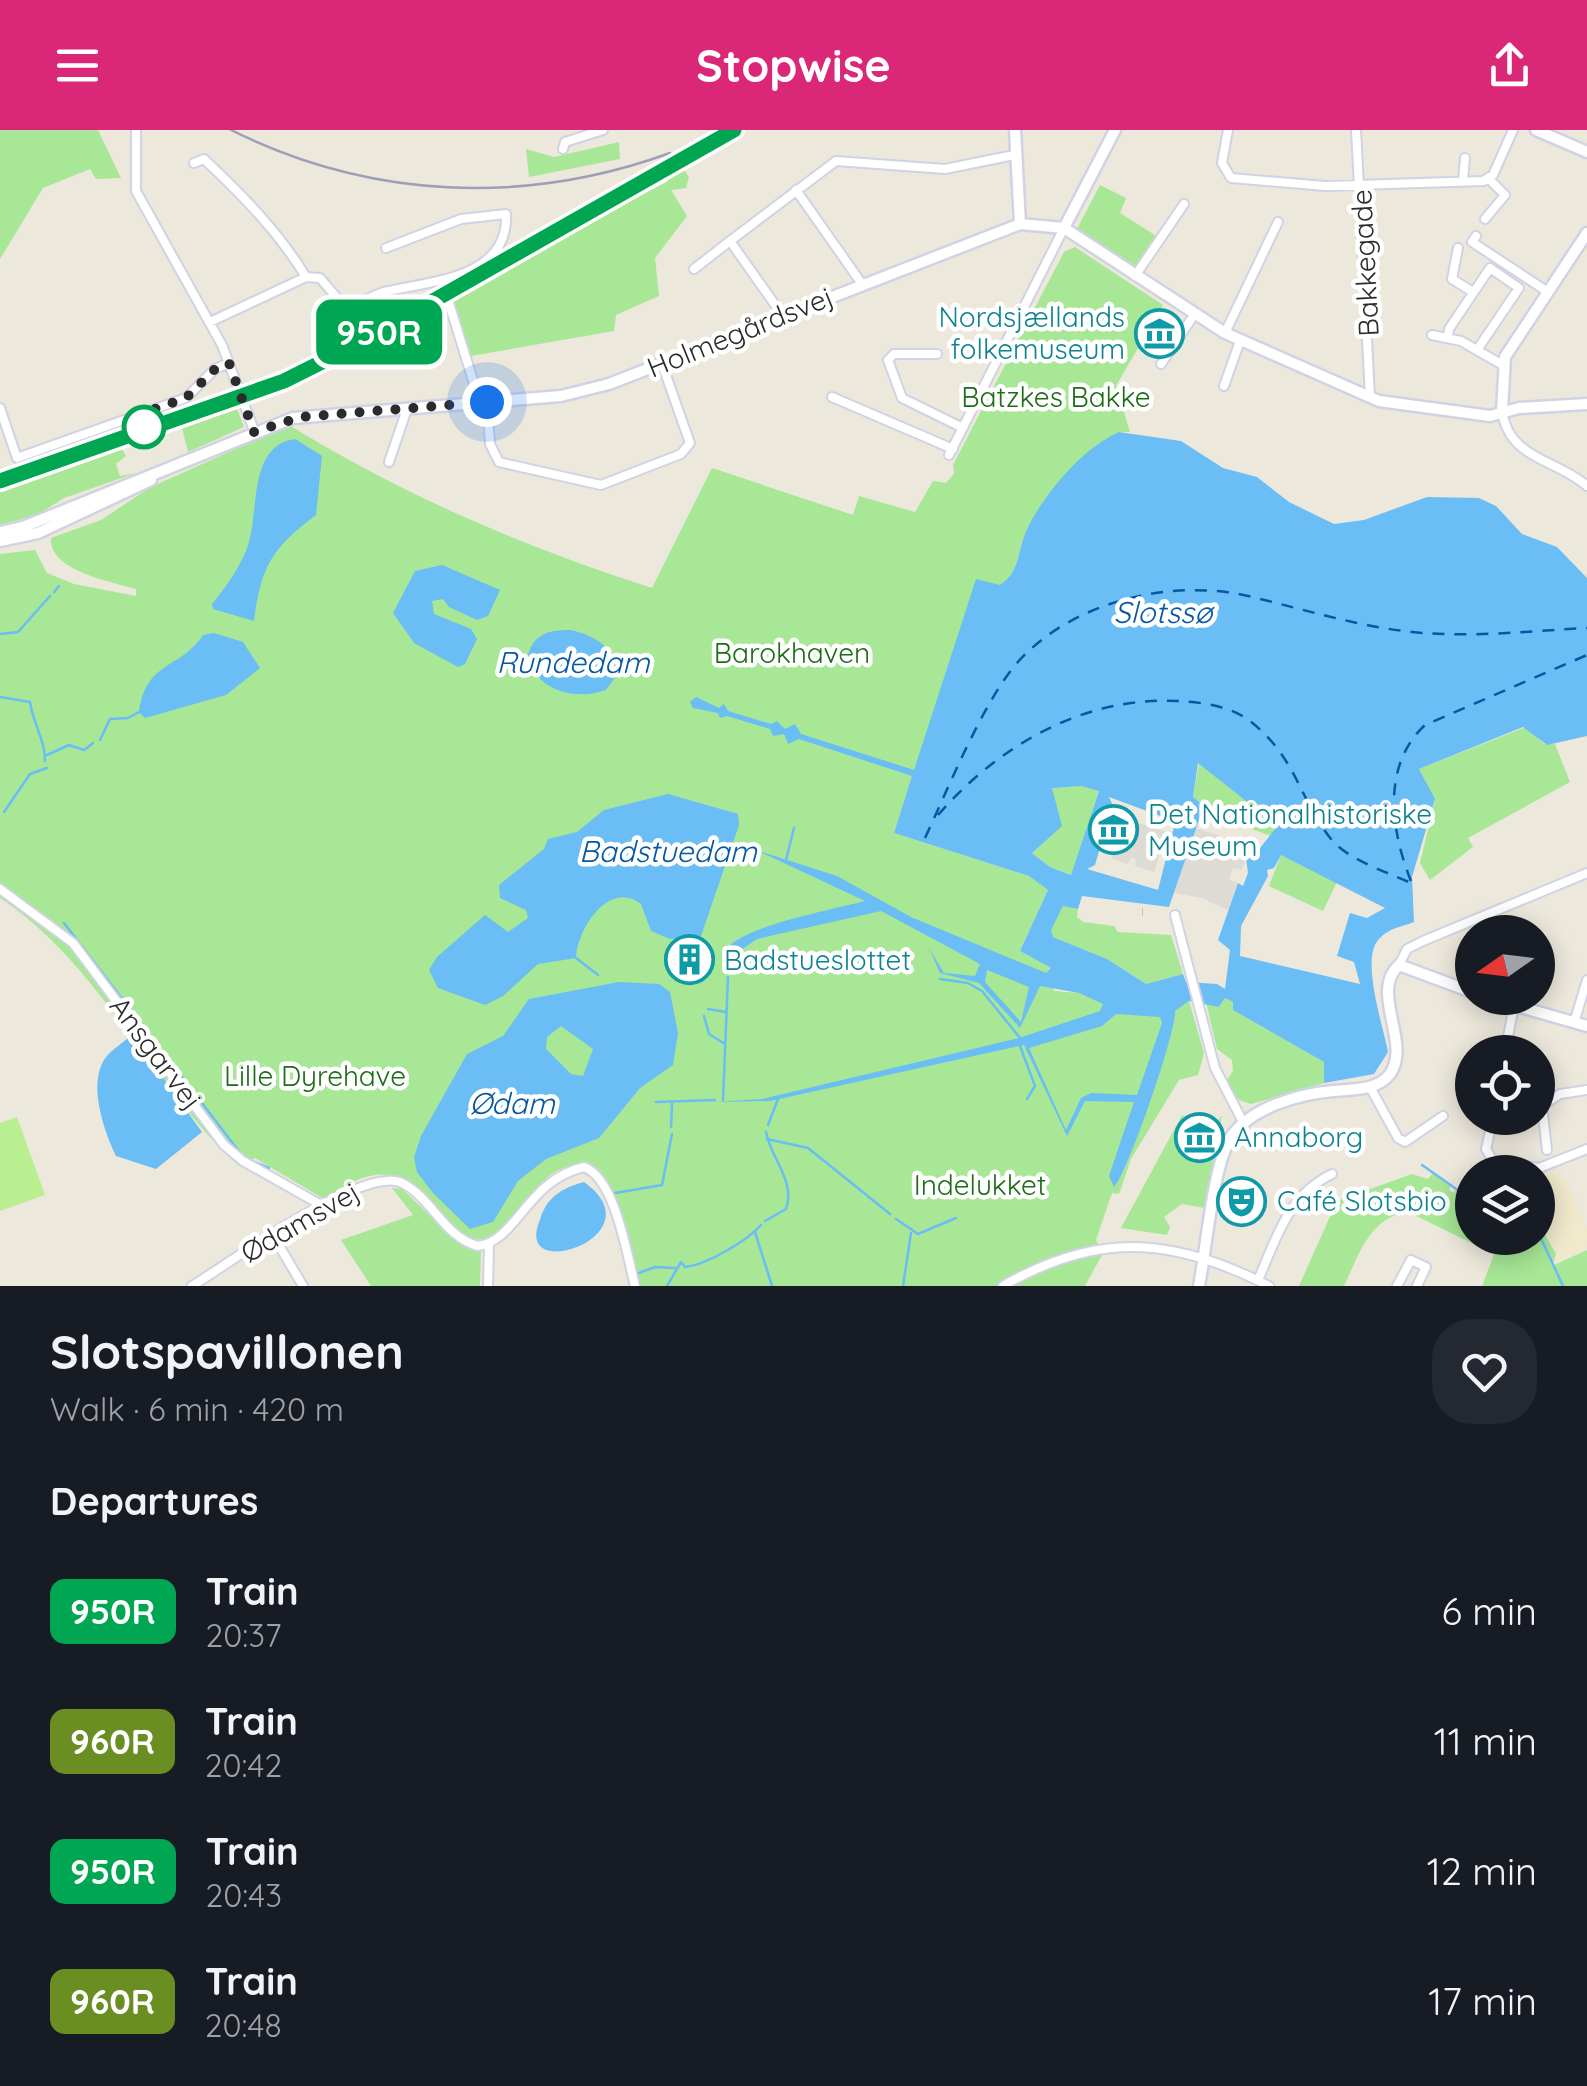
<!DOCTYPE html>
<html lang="en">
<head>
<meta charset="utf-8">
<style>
  :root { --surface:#171b24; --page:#242831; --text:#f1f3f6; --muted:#9ea1a6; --accent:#db2777 }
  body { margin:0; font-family:Quicksand,sans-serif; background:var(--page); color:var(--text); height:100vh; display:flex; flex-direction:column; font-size:38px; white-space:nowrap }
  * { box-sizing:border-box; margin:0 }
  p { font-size:32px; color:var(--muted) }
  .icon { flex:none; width:55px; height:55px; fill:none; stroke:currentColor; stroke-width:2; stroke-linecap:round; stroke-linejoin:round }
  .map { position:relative; height:1156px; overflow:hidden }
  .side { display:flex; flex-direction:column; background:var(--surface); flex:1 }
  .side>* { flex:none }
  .badge { padding:0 20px; border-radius:15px; font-size:35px; line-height:65px }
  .needle { width:65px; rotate:256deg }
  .fabs { position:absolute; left:1455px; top:785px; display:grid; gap:20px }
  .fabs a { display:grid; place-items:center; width:100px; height:100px; border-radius:50%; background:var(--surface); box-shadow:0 5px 25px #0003; font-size:50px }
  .you { position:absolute; width:50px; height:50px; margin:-25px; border:8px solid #fff; border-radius:50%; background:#1a73e8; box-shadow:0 0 0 15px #1a73e833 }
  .map>.badge { position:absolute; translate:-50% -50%; box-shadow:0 0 0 5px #fff }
  h2 { padding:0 50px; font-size:38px; line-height:90px }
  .round { display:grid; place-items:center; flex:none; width:105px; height:105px; border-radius:40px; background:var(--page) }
  .head { display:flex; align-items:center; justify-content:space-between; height:170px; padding:0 50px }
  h1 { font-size:48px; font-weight:700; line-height:75px }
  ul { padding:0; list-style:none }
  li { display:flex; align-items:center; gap:30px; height:130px; padding:0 50px }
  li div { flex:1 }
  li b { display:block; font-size:38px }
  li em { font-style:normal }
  li .badge { min-width:110px; font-weight:700; text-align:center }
  header { display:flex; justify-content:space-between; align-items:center; height:130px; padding:0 50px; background:var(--accent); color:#fff; font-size:45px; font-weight:700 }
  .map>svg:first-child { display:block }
  .education { fill:#f0e9cb }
  .green { fill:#a7e796 }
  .pitch { fill:#baef91 }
  .plaza { fill:#dddbd3 }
  .water { fill:#6abdf5; fill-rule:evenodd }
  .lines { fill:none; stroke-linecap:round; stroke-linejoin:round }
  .stream { stroke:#6abdf5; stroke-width:2.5 }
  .ferry { stroke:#0658a3; stroke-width:2.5; stroke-dasharray:12 10; stroke-linecap:butt }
  .street-tunnel { stroke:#c6c2b9; stroke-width:8; stroke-dasharray:8 4; stroke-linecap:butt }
  .street-casing { stroke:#d1d2e4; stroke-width:12 }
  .secondary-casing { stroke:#d1d2e4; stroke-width:15 }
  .street { stroke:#fff; stroke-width:8 }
  .secondary { stroke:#fff; stroke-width:10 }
  .rail { stroke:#9e9fb6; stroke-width:2.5 }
  .line-casing { stroke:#fff; stroke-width:22 }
  .line { stroke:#00a651; stroke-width:15 }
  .walk { stroke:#2b2b2b; stroke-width:10; stroke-dasharray:0 18 }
  .stop-dot { fill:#fff; stroke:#00a651; stroke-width:5 }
  .labels { text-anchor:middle; stroke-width:9; stroke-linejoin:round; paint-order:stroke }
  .street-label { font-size:28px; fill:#2b2b2b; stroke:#fff }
  .culture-label { font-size:28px; fill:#0d838f; stroke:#fff; text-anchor:start }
  .park-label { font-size:28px; fill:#1d6c16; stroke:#fff }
  .water-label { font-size:30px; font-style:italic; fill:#0658a3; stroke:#fff }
</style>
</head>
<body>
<header><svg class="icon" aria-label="menu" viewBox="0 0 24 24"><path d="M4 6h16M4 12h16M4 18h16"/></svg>Stopwise<svg class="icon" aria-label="share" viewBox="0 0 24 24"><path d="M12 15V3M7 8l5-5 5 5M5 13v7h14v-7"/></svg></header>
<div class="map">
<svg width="1587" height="1156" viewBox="0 0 1587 1156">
  <rect width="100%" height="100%" fill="#ede8dc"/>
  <path class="education" d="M1555 1042 1569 1056 1587 1099V1116L1561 1133 1538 1086V1048Z"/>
  <path class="green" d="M0 0H98L121 48 96 49 90 39 43 58 0 129Z
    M619 12 620 29 529 47 526 19 554 27Z
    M683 39 689 47 686 58 671 60 687 86 655 128 659 166 616 185 614 201 471 226 451 166 509 131 667 52 671 41Z
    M1100 55 1126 68 1120 83 1158 107 1137 137 1077 99Z
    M1075 117 1163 175 1116 256 1130 302H1119C1087 331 1051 356 1030 393 1017 414 1023 440 1000 456L992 454 970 469 894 703 1029 746 1048 760 1020 821 1051 838 1054 861 1079 863 1103 873 1175 881 1189 871 1204 923 1198 945 1179 950 1131 1029 1119 1064 1112 1063 1096 1110 1103 1123 1085 1156H635C628 1126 602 1001 548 1047 526 1066 511 1094 487 1110 439 1113 426 1038 375 1045 357 1047 340 1060 324 1069L255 1028 239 1036C150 955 102 836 0 768V424L35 420 47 443 74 454 136 466V459C112 452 48 440 51 408L101 390 151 357 289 295C403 365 524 417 652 458L712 338 853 385 859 366 915 382 933 351 946 353 954 344 953 335 1064 122Z
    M237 279 244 297 188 322 182 298Z
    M121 317 126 326 116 334 120 346 136 343 64 368 37 385 0 395V360Z
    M1526 597 1544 614H1555L1570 652 1468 708 1473 717 1430 750 1420 733 1435 670 1419 639Z
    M1199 633 1241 667 1289 683 1271 706 1202 681V675L1193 667Z
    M1081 656 1099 660 1072 745 1050 737 1032 723 1061 696 1051 657Z
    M1281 725 1337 752 1323 781 1269 756Z
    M1063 776 1078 779 1077 787 1083 792 1114 796 1118 802 1171 805 1183 844 1146 854 1107 829 1053 807 1050 800Z
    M1225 868 1233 872V880L1324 932V953L1251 974 1239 970 1226 951 1233 941 1232 930 1217 919 1206 872 1219 877Z
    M1182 985 1198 996 1186 1018 1194 1024 1222 985 1204 1078 1182 1074 1164 1087 1170 1097 1167 1105 1121 1098Z
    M1433 1043 1451 1055 1449 1060 1454 1063 1456 1058 1472 1070V1108H1538V1092L1556 1124 1552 1136 1587 1120V1156H1482L1494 1124 1406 1081C1368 1091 1360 1123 1344 1156H1299L1337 1071 1412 1044 1428 1049Z
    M392 1058 402 1059 461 1115 481 1120 480 1156H371L341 1110 413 1085Z"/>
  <path class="pitch" d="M17 987 45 1065 0 1081V993Z"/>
  <path class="plaza" d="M1123 688 1167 702 1154 742 1135 736 1136 729 1130 728 1128 734 1111 728 1117 722 1113 719 1125 696Z
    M1196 698 1221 706V710L1226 707 1249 715 1242 740 1233 738 1229 750 1238 753 1228 780 1202 768 1174 763Z"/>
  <path class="water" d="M1119 302 1181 311 1223 338 1257 347 1289 372 1334 394 1364 390 1427 367 1479 368 1496 376 1522 404 1557 417 1587 448V606L1547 615 1523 597 1419 639 1435 669 1412 747 1414 792C1401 797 1389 798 1379 809 1360 828 1383 895 1388 922L1374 944 1324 953V932L1233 880V872L1225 868 1219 877 1189 871 1175 881C1177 900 1127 1045 1114 1057L1109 1046 1134 972 1085 971 1067 1006 1024 915 770 971 713 972 762 969 1019 908 1100 881 1103 874 1079 863 1040 856 1020 898 979 853 940 843 929 818 944 843 975 846 980 834 881 781 757 809 728 829 725 822C735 797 836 779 865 771L756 720 837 746 911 787 1046 843 1051 838 1020 821 1048 760 1029 746 894 703 912 646 799 609 788 614 784 604 773 606 770 599 727 586 720 588 718 583 693 578 690 572 696 567 719 578 724 574 728 581 771 594 777 591 785 599 795 594 801 604 914 640 976 449 1000 455C1022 441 1017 416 1029 395 1047 361 1083 318 1119 302ZM1198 633 1246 671 1289 682 1260 718 1246 727 1248 743 1243 756 1238 753 1218 810 1230 820 1225 859 1217 854 1186 852 1183 844 1146 854 1107 829 1053 807 1051 800 1063 776 1078 779 1082 766 1169 777 1202 681 1203 675 1193 667ZM1081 656 1099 661 1071 745 1050 737 1032 723 1062 696 1052 658ZM1109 667 1174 691 1181 687V692L1175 693 1158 760 1087 739 1095 735 1103 708 1098 706 1100 700 1105 701 1113 676ZM1281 725 1385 778 1367 788 1350 783 1337 826 1354 832 1360 854 1240 826 1241 796 1268 746 1267 740 1274 738ZM987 840 1029 857 1021 892 985 852ZM1116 884 1160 887 1162 893 1137 965 1091 963 1081 968 1066 1000 1029 918 1102 896Z
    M295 309 322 326 316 385C272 418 261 436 254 491L213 479 212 474C225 458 238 440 246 421 261 384 246 316 295 309Z
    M442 435 500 460 488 486 477 490 449 477 443 469 432 471 434 484 471 499 477 509 465 534 458 537 414 513 393 483 415 441Z
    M571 500C593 505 619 519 617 545L606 560C575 571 535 561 528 525 534 503 550 500 571 500Z
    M214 503 243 512 260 538 226 565 145 588 139 582C146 530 180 540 203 505Z
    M668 664 738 684 739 695 701 806 670 809 651 801 641 774C609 749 577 799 576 828L538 834 503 866 485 875 438 858 429 840 437 827 485 785 508 802 528 788 526 780 500 768 499 755 544 719 548 709 577 702 604 680Z
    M619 852 659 854 670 862 678 903 673 935 640 958 599 1008 546 1029 518 1051 493 1092 470 1099 433 1063 417 1042 414 1027 421 1006 467 924 503 906 529 869ZM561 896 593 919 583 946 571 944 546 919 547 907Z
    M132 905 202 1002 156 1039 116 1026C104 1001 86 951 107 926 114 918 124 912 132 905Z
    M584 1052C660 1106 511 1156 540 1090 546 1067 564 1057 584 1052Z"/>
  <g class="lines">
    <path class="stream" d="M54 462 59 456
      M0 504 18 502 50 466
      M0 567 30 572C33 594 45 609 45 631
      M100 610 110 589 128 588 139 582
      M47 625 69 615 84 620 93 613
      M4 682 30 644 47 638
      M786 730 794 698
      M64 793 241 1024
      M576 828 598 845
      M940 849 968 853 982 861 1020 908
      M708 879 726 882
      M704 886 709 904 725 914
      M1020 916 1035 956 1027 969
      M723 970 728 847
      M656 972 715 970
      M768 995 778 969
      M671 997 672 974
      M767 1009 808 1018 890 1084
      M247 1029 269 1038
      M1422 1035 1472 1070
      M615 1063 662 1055 672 1004
      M896 1089 918 1104 956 1088
      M765 1091 786 1079C796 1051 770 1027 766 1002
      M755 1102 772 1156
      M1538 1102 1563 1156
      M639 1143 655 1137 675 1138
      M667 1156 681 1132 685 1137C706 1135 747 1111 761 1095
      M903 1156 911 1103"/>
    <path class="ferry" d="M938 685C998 616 1084 566 1177 571 1200 572 1231 576 1250 591 1297 628 1298 667 1331 709 1348 730 1387 742 1411 753
      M925 708C948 659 983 572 1017 533 1071 472 1170 448 1248 466 1303 479 1356 496 1412 502 1470 508 1529 501 1587 498
      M1411 751C1391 701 1381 636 1425 595L1587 525"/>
    <path class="street-tunnel" d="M1142 782H1143"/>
    <defs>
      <path id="street" d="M136 0V61L222 215 255 303
        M1228 0 1222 33 1231 48 1325 56 1483 51 1493 45 1513 0
        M1356 0 1370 267
        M563 19 565 12 603 0
        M194 33 204 29C243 66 278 101 306 147
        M1463 51 1465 28
        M796 60 862 154
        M1485 89 1505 65 1489 49
        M1476 106 1472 112 1548 162
        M1458 118 1452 149 1473 162
        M694 139 730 111
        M1135 146 1184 74
        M448 170 480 273
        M783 186 730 111 836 31 945 39 1014 25
        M210 192 306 147 320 148 344 176C359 177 372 164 388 161 434 151 509 147 506 84L461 89 386 118
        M1225 203 1278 92
        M1432 205 1461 211 1501 234
        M1448 207 1449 199 1490 138 1519 158 1477 220
        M937 224H894L888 230 902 268 963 298
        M1161 234 1194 185
        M1224 256 1240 211
        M832 267 953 319
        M487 272 490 314 499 332 601 355 681 324 690 313 662 234
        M0 278 17 328 186 268 215 239 229 233
        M1502 281C1509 330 1557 329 1587 356
        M949 325 1064 98
        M389 332 407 279
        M0 759 73 813 224 1015 243 1031 321 1075
        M1175 785 1215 938 1244 994
        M1399 835 1407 819 1423 811 1587 743
        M1574 893 1587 850
        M1505 922 1514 876
        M1370 957 1398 1008 1405 1012 1443 986
        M1493 988 1486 1019 1493 1031 1539 1038 1587 1019
        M1547 1020 1542 976 1560 964 1587 960
        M274 1107 303 1156
        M1258 1150C1277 1107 1288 1065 1332 1044
        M192 1156C230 1133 364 1034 402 1053 431 1067 445 1108 478 1116 517 1111 527 1050 584 1037 615 1048 627 1125 635 1156
        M488 1156 489 1115
        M1003 1156C1098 1101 1173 1107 1269 1156
        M1397 1156 1411 1130 1426 1137 1417 1156"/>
      <path id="secondary" d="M1015 0 1020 94
        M1536 0 1587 22
        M1064 98 1115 0
        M1502 281 1505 227 1587 103
        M0 402 23 397 293 288 561 266 609 254 1020 94 1064 98 1225 203 1379 271 1490 286 1519 278 1587 274
        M0 411 38 403 151 350
        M1489 868 1587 896
        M1199 1156C1206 1120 1213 1035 1231 1007 1251 977 1300 964 1333 961 1352 959 1377 961 1390 944 1412 913 1369 862 1399 835L1472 862"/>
    </defs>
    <use href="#street" class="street-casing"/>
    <use href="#secondary" class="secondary-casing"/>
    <use href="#street" class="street"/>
    <use href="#secondary" class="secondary"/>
    <path class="rail" d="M231 0C370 69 524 76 670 23
      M0 351 283 251 353 217 734 0"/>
  </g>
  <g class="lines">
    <defs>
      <path id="line" d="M0 351 284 251 352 217 734 0"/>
    </defs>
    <use href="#line" class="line-casing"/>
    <use href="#line" class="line"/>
    <path class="walk" d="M144 297 135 286 186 268 215 239 229 233 254 302 301 287 487 272"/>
  </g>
  <defs>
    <symbol id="museum-ring" viewBox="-11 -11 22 22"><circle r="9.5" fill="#fff" stroke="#0f9aa8" stroke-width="1.5"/><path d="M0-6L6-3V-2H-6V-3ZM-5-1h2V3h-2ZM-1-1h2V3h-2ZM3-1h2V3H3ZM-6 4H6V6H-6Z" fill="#0f9aa8"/></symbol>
    <symbol id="building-ring" viewBox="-11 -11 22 22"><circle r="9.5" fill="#fff" stroke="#0f9aa8" stroke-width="1.5"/><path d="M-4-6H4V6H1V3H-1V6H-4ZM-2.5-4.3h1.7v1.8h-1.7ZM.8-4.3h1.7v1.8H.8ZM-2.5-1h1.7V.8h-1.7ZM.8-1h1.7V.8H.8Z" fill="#0f9aa8"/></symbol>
    <symbol id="theatre-ring" viewBox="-11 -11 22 22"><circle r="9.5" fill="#fff" stroke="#0f9aa8" stroke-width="1.5"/><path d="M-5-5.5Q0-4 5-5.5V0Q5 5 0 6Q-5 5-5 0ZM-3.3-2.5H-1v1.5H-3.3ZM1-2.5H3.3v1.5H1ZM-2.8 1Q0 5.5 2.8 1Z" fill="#0f9aa8"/></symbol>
  </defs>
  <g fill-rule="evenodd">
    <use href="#museum-ring" x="1132" y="176" width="55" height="55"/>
    <use href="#museum-ring" x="1086" y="672" width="55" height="55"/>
    <use href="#building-ring" x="662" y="802" width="55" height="55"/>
    <use href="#museum-ring" x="1172" y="980" width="55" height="55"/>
    <use href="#theatre-ring" x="1214" y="1044" width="55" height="55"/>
  </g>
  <circle class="stop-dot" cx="144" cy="297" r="20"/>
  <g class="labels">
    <g class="street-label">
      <text transform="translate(1365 133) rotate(-93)" y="10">Bakkegade</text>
      <text transform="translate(740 202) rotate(-22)" y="10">Holmegårdsvej</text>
      <text transform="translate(156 923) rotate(53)" y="10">Ansgarvej</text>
      <text transform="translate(300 1092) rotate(-30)" y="10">Ødamsvej</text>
    </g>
    <g class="culture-label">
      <text x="1125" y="197" text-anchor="end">Nordsjællands<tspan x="1125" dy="32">folkemuseum</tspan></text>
      <text x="1148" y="694">Det Nationalhistoriske<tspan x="1148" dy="32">Museum</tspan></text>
      <text x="724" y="840">Badstueslottet</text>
      <text x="1234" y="1017">Annaborg</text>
      <text x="1277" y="1081">Café Slotsbio</text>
    </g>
    <g class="park-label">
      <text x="1056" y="277">Batzkes Bakke</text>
      <text x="792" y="533">Barokhaven</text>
      <text x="315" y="956">Lille Dyrehave</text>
      <text x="980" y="1065">Indelukket</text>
    </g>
    <g class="water-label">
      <text x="1163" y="493">Slotssø</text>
      <text x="573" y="543">Rundedam</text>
      <text x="668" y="732">Badstuedam</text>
      <text x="512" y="984">Ødam</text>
    </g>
  </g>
</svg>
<div class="fabs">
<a><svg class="needle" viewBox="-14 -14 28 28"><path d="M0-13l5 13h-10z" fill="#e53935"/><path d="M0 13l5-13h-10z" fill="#9ea1a6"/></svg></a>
<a><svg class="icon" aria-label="locate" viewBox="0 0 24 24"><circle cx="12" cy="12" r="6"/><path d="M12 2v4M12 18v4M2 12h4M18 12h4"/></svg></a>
<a><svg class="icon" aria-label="layers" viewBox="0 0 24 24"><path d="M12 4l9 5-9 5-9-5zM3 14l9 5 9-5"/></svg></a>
</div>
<div class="you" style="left:487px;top:272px"></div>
<b class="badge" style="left:379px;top:202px;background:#00a651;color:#fff">950R</b>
</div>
<section class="side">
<div class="head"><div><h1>Slotspavillonen</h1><p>Walk · 6 min · 420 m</p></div><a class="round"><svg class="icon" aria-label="heart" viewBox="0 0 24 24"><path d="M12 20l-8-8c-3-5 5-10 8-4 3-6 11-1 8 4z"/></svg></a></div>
<h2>Departures</h2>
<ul>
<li><span class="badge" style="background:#00a651;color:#fff">950R</span><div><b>Train</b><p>20:37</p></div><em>6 min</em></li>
<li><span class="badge" style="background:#6b8e23;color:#fff">960R</span><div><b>Train</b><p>20:42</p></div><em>11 min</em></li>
<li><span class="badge" style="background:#00a651;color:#fff">950R</span><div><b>Train</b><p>20:43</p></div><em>12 min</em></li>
<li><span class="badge" style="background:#6b8e23;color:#fff">960R</span><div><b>Train</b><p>20:48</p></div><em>17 min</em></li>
</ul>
</section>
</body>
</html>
